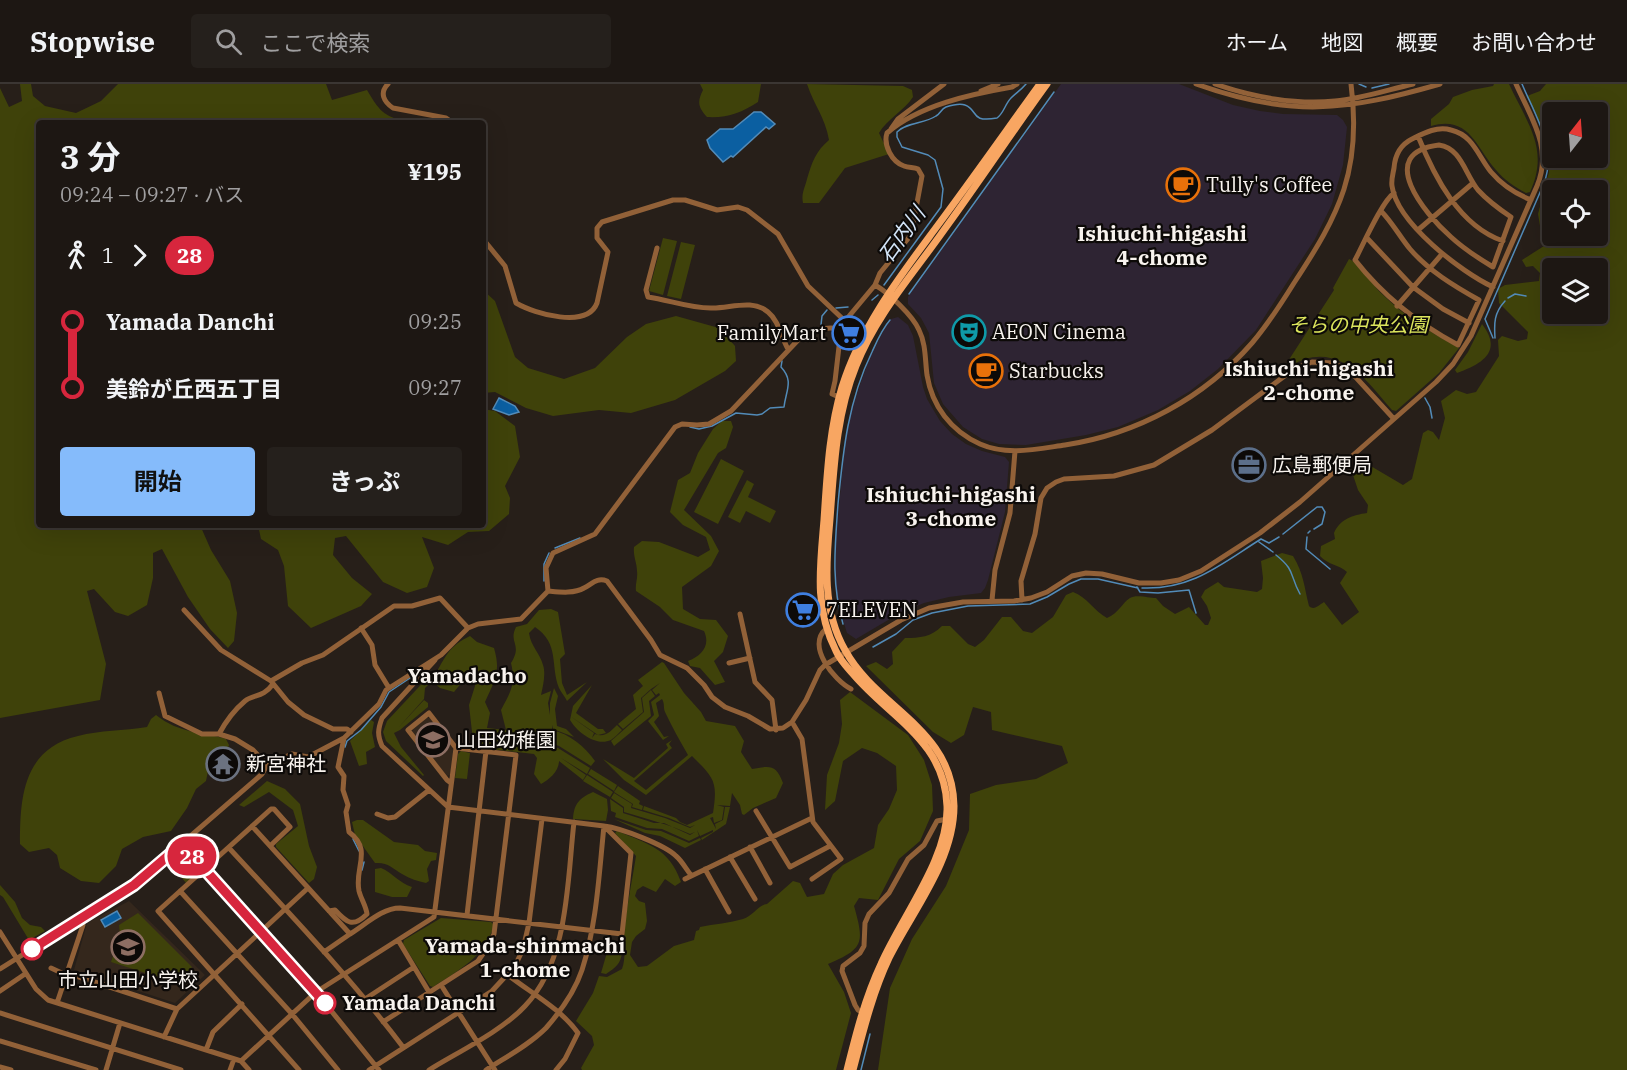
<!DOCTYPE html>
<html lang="ja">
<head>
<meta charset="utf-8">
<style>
  :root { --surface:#1d1713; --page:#25201c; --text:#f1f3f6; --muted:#a09fa0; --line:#3b3633; --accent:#85bbfb }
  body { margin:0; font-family:"IBM Plex Serif","Noto Sans JP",serif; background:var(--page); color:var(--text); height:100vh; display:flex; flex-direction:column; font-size:22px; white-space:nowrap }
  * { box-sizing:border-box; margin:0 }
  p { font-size:20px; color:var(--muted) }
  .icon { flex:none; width:33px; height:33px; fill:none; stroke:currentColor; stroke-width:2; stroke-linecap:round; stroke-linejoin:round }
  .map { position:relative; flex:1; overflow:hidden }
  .sheet { position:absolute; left:36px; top:36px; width:450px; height:408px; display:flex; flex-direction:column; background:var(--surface); border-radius:6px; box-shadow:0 6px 24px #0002,0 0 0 2px var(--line) }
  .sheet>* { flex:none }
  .badge { padding:0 12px; border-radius:20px; font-size:21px; line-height:39px }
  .needle { width:39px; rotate:17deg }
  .fabs { position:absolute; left:1542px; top:18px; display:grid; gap:12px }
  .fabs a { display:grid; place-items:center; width:66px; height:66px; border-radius:6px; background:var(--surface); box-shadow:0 6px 24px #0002,0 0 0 2px var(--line); font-size:30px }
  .map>.badge { position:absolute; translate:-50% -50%; box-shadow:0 0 0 3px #fff }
  .legs { display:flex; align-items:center; gap:9px; height:66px; padding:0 24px; font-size:20px }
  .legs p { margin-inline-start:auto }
  .head { display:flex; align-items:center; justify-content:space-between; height:102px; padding:0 24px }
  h1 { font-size:33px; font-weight:700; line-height:45px }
  .action { display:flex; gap:12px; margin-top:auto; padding:12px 24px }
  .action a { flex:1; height:69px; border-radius:6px; background:var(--accent); color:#111; font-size:24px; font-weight:700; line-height:69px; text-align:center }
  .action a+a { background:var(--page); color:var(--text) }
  ul { padding:0 24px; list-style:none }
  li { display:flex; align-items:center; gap:21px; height:66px; font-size:22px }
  li i { display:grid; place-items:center; width:9px; height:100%; margin:0 8px; background:currentColor }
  li i::after { content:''; width:15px; height:15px; margin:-8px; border:4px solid; border-radius:50%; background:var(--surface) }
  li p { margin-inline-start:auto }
  li:first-child i { background:linear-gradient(#0000 50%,currentColor 0) }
  li:last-child i { background:linear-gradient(currentColor 50%,#0000 0) }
  header { display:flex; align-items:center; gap:36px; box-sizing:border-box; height:84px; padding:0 30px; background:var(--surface); border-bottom:2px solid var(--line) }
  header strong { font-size:28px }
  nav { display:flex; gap:33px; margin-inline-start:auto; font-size:21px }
  .search { width:420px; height:54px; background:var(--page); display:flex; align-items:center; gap:15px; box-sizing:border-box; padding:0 21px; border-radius:6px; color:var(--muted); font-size:22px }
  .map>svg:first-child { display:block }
  .commercial { fill:#2e2433 }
  .built { fill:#34271c }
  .green { fill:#3f420a; fill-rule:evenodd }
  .water { fill:#0b5fa1; stroke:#528bb8; stroke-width:1.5 }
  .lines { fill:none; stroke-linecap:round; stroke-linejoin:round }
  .stream { stroke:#528bb8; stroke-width:1.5 }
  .minor { stroke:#926138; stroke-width:5 }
  .major { stroke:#f8a662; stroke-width:7 }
  .line-1-casing { stroke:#fff; stroke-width:14 }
  .line-1 { stroke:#d7263d; stroke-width:9 }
  .stop-1-dot { fill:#fff; stroke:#d7263d; stroke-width:3 }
  .labels { text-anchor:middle; stroke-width:4.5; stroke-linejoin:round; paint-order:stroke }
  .poi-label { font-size:20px; fill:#f8f3ee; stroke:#0d0a08; text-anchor:start }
  .park-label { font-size:20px; font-style:italic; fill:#dce55c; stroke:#0d0a08 }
  .stop-label { font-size:20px; font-weight:bold; fill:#f8f3ee; stroke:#0d0a08; text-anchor:start }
  .neighbourhood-label { font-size:21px; font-weight:bold; fill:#f8f3ee; stroke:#0d0a08 }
  .water-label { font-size:21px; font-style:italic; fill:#d3e4f7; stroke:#0d0a08 }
</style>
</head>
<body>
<header>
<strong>Stopwise</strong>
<div class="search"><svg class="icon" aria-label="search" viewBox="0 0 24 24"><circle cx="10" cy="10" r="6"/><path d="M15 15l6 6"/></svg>ここで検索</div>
<nav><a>ホーム</a><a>地図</a><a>概要</a><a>お問い合わせ</a></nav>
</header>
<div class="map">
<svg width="1627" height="986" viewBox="0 0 1627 986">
  <rect width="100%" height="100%" fill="#271f19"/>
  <path class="commercial" d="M1061 0H1179L1233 21 1260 27 1283 30 1337 31 1343 36 1347 43 1343 81 1332 120 1315 155 1256 246 1218 285 1190 307 1158 326 1118 343 1086 351 1026 361 999 360 982 355 963 343 943 320 934 299 929 249 921 234 908 220V213Z
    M898 233 908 241 913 252 923 303 927 315 940 337 952 350 966 360 982 367 1005 373 1009 378 1005 428 988 496 985 504 981 509 949 513 924 519 900 529 856 555 847 549 841 530 835 500 836 454 845 359 853 321 869 275 886 242 891 235Z"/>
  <path class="built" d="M426 634H430L454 665 451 691 446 692 412 648 413 644Z
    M129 817 205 891 175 919 74 886 87 839Z"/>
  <path class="green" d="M20 0H31L33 12 45 22 76 29 101 17 118 0H326L332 16 367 6C381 30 385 33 413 39H39V441H200L211 466 230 497 237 529 234 557 228 564 210 545 188 513 162 465 153 469V494L147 521 128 532 115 528 94 505 87 507 106 580 100 616 0 634V4L9 23 22 17Z
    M700 0H761L758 18C741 29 728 34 707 33 698 23 697 18 703 6Z
    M807 0 903 2 912 6 913 13C904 27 887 35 879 49L889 70 845 84 819 119H803C801 109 805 104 807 95 812 78 816 67 829 56 825 33 814 21 807 0Z
    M1494 0H1509C1527 39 1550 65 1530 108L1526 109C1515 103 1504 96 1496 86 1476 64 1470 31 1431 42V35L1449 20 1453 13 1472 6 1493 2Z
    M1546 0H1627V986H878L890 904 912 855 946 802 969 746 970 710 996 701 1036 695 1068 679 1062 662 992 646 991 628 973 623 964 651 951 659 933 648 866 582 876 578 887 585 893 580 892 568 905 554C920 554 931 553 942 542H950L968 560 975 563 984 556 1002 533H1011L1023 547 1032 549 1053 533 1066 511 1073 508C1087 513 1094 527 1107 534 1120 528 1121 520 1130 514 1136 510 1149 514 1156 514L1163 522 1175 530 1189 523 1205 541H1208L1211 534 1207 522 1201 513 1205 506 1218 498 1224 503 1257 508 1262 505 1263 494 1261 477 1282 469 1293 472C1304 490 1304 503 1309 522 1314 527 1319 521 1324 518L1342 541 1359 528 1340 499 1347 488C1340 481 1328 481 1320 472L1321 462 1335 455 1334 449C1340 435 1353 431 1367 429L1368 421 1358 406 1353 391 1359 379 1369 381 1403 401 1412 395 1423 349 1428 346 1433 348 1439 356 1445 334 1441 317 1456 306 1467 310 1476 308 1499 272 1498 256 1502 252 1518 257 1527 255 1528 248 1499 219 1498 205 1505 201 1539 197 1540 189 1533 182 1526 183 1522 176 1544 162 1546 153 1540 142 1538 130 1549 88V69L1542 45 1527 12 1540 7ZM1598 28V74H1552V28ZM1598 106V152H1552V106ZM1552 184H1598V230H1552Z
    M663 154 677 157 663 211 649 207Z
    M681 158 695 161 681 215 667 212Z
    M1349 175C1360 180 1372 200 1381 209 1404 232 1431 249 1459 264L1439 289 1396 327 1392 326C1370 301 1345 263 1305 275 1296 278 1288 284 1281 288L1334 206 1333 204Z
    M483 206 495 217 515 273 528 284 564 295 595 284 627 253 646 240 676 232 719 244 735 262 736 277 725 287 675 316 631 329 599 326 553 332 526 324 495 308 483 309Z
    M1482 240C1503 267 1483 280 1457 289L1455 286 1468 268Z
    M483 325 495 327 515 342 520 373 505 402 510 414 509 430 489 447 468 448 448 461 422 453 434 484 427 503 407 509 383 498 346 452 335 454 333 471 352 494 372 510 361 522 311 544 288 522 284 482 278 466 261 455 258 441H483Z
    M722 337H731L733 343 726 364 718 369 684 426 711 452 719 467 711 482 682 503 683 525 700 535 716 536 728 552 723 568 714 577 725 598 715 601 700 584 690 582 688 577C701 572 711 562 704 547L673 536 660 523 636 507C635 500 638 495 637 487 637 479 633 472 634 463L642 457 659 458 698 473 710 466 706 453 683 441 670 428 678 396 690 389 698 369 713 345Z
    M721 375 744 387 718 440 694 428Z
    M747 396 754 400 748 413 776 427 770 439 746 427 740 439 728 433Z
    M551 525 558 528 565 570 560 575 562 599 567 611 587 598 567 617C565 613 561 608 559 604 550 581 560 560 535 543L529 549C531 563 540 569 543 581 546 590 543 602 541 611L551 607 548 619 550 631V619L554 604 558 612 555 625 557 642 566 645 574 653 553 645 552 641V646C570 650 585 663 595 677L591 682 559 662 540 656 542 659 558 664 590 684 587 690 561 674 586 691 583 696 559 677C559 687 549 696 541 700L534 690 537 674 534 670 467 662 473 657 469 621 475 602 476 587 467 592 454 608 440 604 432 597 425 604 424 615 398 644 424 616 428 619V623L400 646 394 649 401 663 424 691 423 692 386 657 383 648 387 637 431 590 434 593C445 573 449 562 470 552L477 558 494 564C501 588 495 596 485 618L490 629 487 644 506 646 501 626C511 607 516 600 511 579 523 560 508 559 516 543L527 540 539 526Z
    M662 578 664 579 684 609 701 628 706 637 735 642 744 657 741 668 752 685C770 682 776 680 783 699L776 714 753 724 744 731 742 730 740 721 732 709 730 722 717 721 724 723 722 736 714 739 713 733 710 734 716 745 715 740 723 736 725 723H730L726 740 702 756 701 754 713 748V746L700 752 697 746 699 752 689 757 662 745 647 744 615 733 616 729 611 727 610 715 623 724V729L654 739H664L690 751 695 748 690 750C668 740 647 735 624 728V723L611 714 614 709 632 720 631 724 665 734 690 744 695 741 690 743 669 734 643 726 644 722 676 734 680 738 687 741 713 729C718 697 714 694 692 672L646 711 624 696 603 675 634 694 668 664 666 660 672 656 669 660 672 664 634 697 646 706 688 671C680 657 672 643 665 628 663 623 665 620 662 615L656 619 659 632 654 638 664 653 669 652 663 656 648 637 654 631 651 618 660 611 659 609 656 611 652 606 660 599 651 605 647 599 651 605 641 614 643 628 623 645 618 640 636 625 633 611 643 602 638 596Z
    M592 601 576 629 598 645H603L606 649 598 651 570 632 594 649 592 654 595 650C605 654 611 647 617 641L622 646C619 649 614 654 611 656 596 663 577 648 570 636L573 622Z
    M651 606 655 612 649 617 651 632 614 662 611 657 644 628 642 614Z
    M850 608 908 651 924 676 932 701 933 727 920 757 899 775 878 816 859 814 854 822C865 860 863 865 828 880L844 908 851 929 836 986H582L581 984 594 961 592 952 576 937 593 909 599 892 607 893 622 885C626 873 624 864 624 852 626 825 632 798 636 772L615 749 617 747C648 760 669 764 681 798L675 802 665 795 656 808 643 802 637 806 635 812 639 817 645 819 647 837 645 845 636 852 632 858 630 871 638 883 647 882 674 862 694 856 696 847 699 846 700 843C714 840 730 839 743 835 753 832 758 821 767 820L793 797 800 799 807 813 824 810 833 790 843 781 874 764 878 741 889 725 897 706 896 682 877 669 862 664 843 677 835 717 825 726 827 691 839 659 842 640 840 616Z
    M156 631C180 650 200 647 226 655L229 661 226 670 211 673 206 697 196 705 187 724 171 747 143 753 122 765 116 782 99 799 81 797 60 784 57 771 49 764 29 768 20 760C20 713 23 665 78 652 100 646 124 647 147 643L151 635Z
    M371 636 374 638 372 649 375 663 366 668 367 680 359 682 350 657Z
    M461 667 470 669 467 695 455 694 458 670Z
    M591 685 617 701 614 707 588 690Z
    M587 691 613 708 610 713 583 697Z
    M267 697 285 705 300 720 309 762 317 783 314 795 309 799 276 763V760L298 742 293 726 269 708 244 723 239 721Z
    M618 702 640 717 639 720 643 722 642 726 632 723 633 720 614 708Z
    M593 708 607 715 608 726 606 737 573 735C574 720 579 714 593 708Z
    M614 735 646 746 661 747 689 759 700 754 701 756 685 764 660 752 645 749Z
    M357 736H363L394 758 418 761 425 767 437 769 436 776 431 777 427 785 429 797 426 799C418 797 410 795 402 790 392 784 388 778 375 779L355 751 352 738Z
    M181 770 190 777 184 782 193 793 186 799 170 779Z
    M381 784C393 789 399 799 412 803L407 813H392L375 808V785Z
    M0 801 15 818 22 834 30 841 41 843 45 847 29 856 3 813 0 811Z
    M138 829 192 883 177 899 111 878 120 851 119 841Z
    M441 834 491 838 494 841C485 873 459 886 433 903L430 902 403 860 404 856Z
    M608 865 622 868C621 880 615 884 606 890L601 889Z"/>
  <path class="water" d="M754 28H761L775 40 769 45 766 43 733 73 731 72 723 78 710 64 707 56 720 45H733Z
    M499 314 515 322 519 328 509 331 493 325Z
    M117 827 121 834 105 843 101 836Z"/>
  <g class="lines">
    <path class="stream" d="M1359 0 1366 3
      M1372 4 1389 0
      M884 201 941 123 943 105 935 76 928 71 902 63 897 53V48C907 38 924 40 936 32 941 29 941 25 946 23 952 21 960 19 965 21 979 26 969 39 997 34 1004 29 1005 20 1011 14 1016 9 1021 6 1026 0
      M909 210 1054 8
      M1508 214 1515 210 1526 212
      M872 216 878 211
      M836 224 848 223
      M821 241 822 232 827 226
      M1493 254 1485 235 1545 97C1556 63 1535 31 1522 0
      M1495 254C1494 239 1494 229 1505 217
      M1425 314 1430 323 1432 334
      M690 343 699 345 712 342 736 329 757 331 762 330 770 324 784 323C786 306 794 297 781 283L782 277
      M1308 449 1310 447
      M1283 450 1317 423H1322L1325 428 1322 440 1314 445
      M1307 453 1306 465 1330 485
      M1259 458 1273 468
      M555 464 580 454
      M1276 471C1296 487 1289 490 1300 510
      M544 497V480L549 469
      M1137 503 1140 508 1158 509 1189 506 1196 529
      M1142 504C1192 506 1221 480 1261 455L1269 459 1279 453
      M843 540C831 498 835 463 838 420 843 367 848 317 872 268 877 257 882 245 890 236
      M873 563 896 550 913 536 932 529 968 522 1030 520 1047 513 1069 500 1081 495H1098L1138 504
      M345 663 347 657 361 646 381 623 389 608 422 586
      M353 755 359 767
      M362 786 364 778
      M861 986 870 950"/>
    <path class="minor" d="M388 0C379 9 384 18 393 24L446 34 453 39
      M1196 0C1291 34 1346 27 1440 0
      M1215 0C1252 13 1296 21 1335 17 1361 15 1387 6 1413 0
      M981 7 998 0
      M891 45 898 35 944 0
      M1418 52C1434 92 1459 142 1503 157
      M1439 61C1461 64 1465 90 1478 106 1488 117 1499 125 1511 133L1493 183C1478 174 1464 165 1451 153 1425 130 1374 69 1439 61Z
      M1381 127C1392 138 1400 153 1410 165 1429 187 1454 202 1479 216L1458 261C1417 239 1384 213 1355 176 1363 161 1382 117 1394 109
      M1418 146 1473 99
      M1367 154 1413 203 1443 225 1469 239
      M483 155 505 182 516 219C535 230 587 245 597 219L608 168 597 154V144L602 138 673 116H685L717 126 738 123 747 126 778 150 808 202 845 237
      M657 164 646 206 648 213C669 216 692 225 713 224 731 224 753 215 768 228 779 237 781 253 788 265
      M875 201C889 209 913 232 919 246 926 260 925 276 927 291 932 322 951 347 980 360 1007 372 1037 365 1065 361 1137 350 1204 314 1252 259 1268 240 1281 220 1294 199 1340 129 1362 86 1351 0
      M1493 203C1461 188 1397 139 1392 102 1391 96 1393 90 1394 84 1395 71 1400 61 1412 55 1424 49 1437 42 1451 46 1473 51 1478 72 1491 88 1502 101 1516 110 1531 116
      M1397 222 1442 170
      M839 313 832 310 835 297 840 254 845 237 875 201 880 189 911 151 922 92 918 85C914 83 909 84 904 82 892 78 883 61 887 49 919 21 972 10 1012 3L1017 0
      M548 507 546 484 553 469 595 450 675 343 682 340 697 341 709 340 731 327 800 254C813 245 826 242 841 245
      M992 516 995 486 1010 429 1015 367
      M1022 516 1021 497 1035 450 1041 414 1047 404 1056 398 1064 395 1114 392 1154 381 1212 346 1294 285 1312 278 1333 279 1350 287 1394 335
      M184 526 221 566 271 597 288 618 304 631 333 645H347L351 648
      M740 530 755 598 772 616 776 646
      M361 544 372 561 375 581 389 604
      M826 545C806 562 834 596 851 605
      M729 579 750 574
      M271 597 302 579 323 571 394 522H412L440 514 468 544
      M159 609 165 632 202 650H219L235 655 253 666 267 681
      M792 638 802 655 813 738 841 775 812 795
      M219 650C226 637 233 627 245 617 254 610 263 614 273 600
      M756 727 790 783 830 762
      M377 730 388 734 395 733 429 706
      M252 742 350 850C365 841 382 824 400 824L622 850 631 769 604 742 448 723 382 662C377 651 378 645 382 634L435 576
      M182 760 316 908 379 986
      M270 762 290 743 274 725H271L158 827 299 986
      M750 763 770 799
      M229 764C289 829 350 893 403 963
      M730 773 755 815
      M705 785 729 828
      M685 795 812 734
      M180 807 292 930 338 986
      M329 827 335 826C347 839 353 844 367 830 366 822 361 815 359 807 354 784 373 766 349 748L346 728 348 721 343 706 344 692 338 683 344 654
      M467 831 486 667
      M0 848 36 905 48 916 241 977 249 986
      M398 856 429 908
      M324 868 350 850
      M51 884 66 891
      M0 885 134 801 262 690 267 681 292 670 308 673 344 654 379 620 386 606 441 571 468 544 478 540 521 535 548 507C559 508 574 510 584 504 592 500 597 493 607 497L651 556 660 571 687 584 704 601 712 613 725 623 748 632 770 645 783 644 792 638 806 616 820 586 825 581 901 536 929 524 963 518 1014 517 1031 514 1047 508 1072 492 1086 489 1102 490 1139 499H1161L1179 496 1201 487 1260 449 1300 418 1436 298 1453 280 1471 252 1537 102C1553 64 1531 34 1516 0
      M67 889 177 925
      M508 891C531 909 561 925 578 949L565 975 556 986
      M441 901 495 986
      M0 907 25 890
      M365 915 414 883
      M57 919 83 841 81 834
      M0 929 181 986
      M864 929 858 926 855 921 842 887 843 882 860 869 864 862 865 839 869 830 889 809 908 775 924 761 937 737 947 735
      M383 938 478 877 487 864 494 850 516 671 456 664
      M164 953 177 925 308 804
      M0 957 96 986
      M206 966 213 948 242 920
      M241 977 316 908 434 833 456 664 429 629 408 646 447 696 451 699
      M0 983 11 986
      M106 986 120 939
      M230 986 234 975
      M369 986 492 907 515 882 523 865 529 839 542 735
      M429 986C458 968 502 947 525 922 569 876 567 798 574 738
      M486 986C506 973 529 961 546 944 560 928 575 907 582 886 597 840 599 789 604 742 621 744 665 761 676 772 682 777 686 785 691 791"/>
    <path class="major" d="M847 986C856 950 865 914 881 880 902 832 949 774 947 722 945 657 890 634 853 590 847 583 840 576 836 567 814 523 820 484 824 436 827 392 829 346 842 303 861 242 901 191 938 141 973 94 1006 47 1040 0
      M853 986C863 948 872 910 889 874 913 826 954 777 954 722 953 644 877 625 845 566 822 526 826 479 830 435 834 383 836 331 856 282 876 231 913 190 944 146 979 98 1012 48 1047 0"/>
  </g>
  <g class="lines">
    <defs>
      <path id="line-1" d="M32 865 134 801 182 760 325 919"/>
    </defs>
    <use href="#line-1" class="line-1-casing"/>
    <use href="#line-1" class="line-1"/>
  </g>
  <defs>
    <symbol id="cafe-ring" viewBox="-11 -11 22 22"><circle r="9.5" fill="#0d0a08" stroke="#e8710a" stroke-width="1.5"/><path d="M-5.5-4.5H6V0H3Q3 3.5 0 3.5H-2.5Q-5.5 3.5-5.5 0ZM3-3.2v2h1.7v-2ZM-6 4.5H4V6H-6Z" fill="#e8710a"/></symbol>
    <symbol id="theatre-ring" viewBox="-11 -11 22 22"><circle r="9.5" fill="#0d0a08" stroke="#0f9aa8" stroke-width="1.5"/><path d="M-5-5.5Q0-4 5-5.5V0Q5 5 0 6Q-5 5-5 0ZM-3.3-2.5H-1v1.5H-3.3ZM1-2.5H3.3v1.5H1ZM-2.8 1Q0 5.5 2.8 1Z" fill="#0f9aa8"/></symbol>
    <symbol id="supermarket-ring" viewBox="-11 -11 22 22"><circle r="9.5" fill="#0d0a08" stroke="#3f7fe0" stroke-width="1.5"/><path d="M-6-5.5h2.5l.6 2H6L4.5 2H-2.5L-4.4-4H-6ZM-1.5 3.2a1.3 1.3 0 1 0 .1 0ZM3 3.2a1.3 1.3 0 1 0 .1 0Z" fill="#3f7fe0"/></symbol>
    <symbol id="office-ring" viewBox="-11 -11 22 22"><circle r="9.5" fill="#0d0a08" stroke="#5c6f8a" stroke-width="1.5"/><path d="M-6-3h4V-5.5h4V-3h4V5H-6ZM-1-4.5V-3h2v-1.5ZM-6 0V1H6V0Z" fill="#5c6f8a"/></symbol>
    <symbol id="school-ring" viewBox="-11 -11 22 22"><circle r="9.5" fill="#0d0a08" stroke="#8d6e63" stroke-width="1.5"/><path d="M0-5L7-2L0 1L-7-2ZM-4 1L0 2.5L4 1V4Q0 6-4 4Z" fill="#8d6e63"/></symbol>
    <symbol id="temple-ring" viewBox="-11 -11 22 22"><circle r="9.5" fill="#0d0a08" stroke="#6b7280" stroke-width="1.5"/><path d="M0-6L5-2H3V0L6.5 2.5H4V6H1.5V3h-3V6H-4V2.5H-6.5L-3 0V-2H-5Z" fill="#6b7280"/></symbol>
  </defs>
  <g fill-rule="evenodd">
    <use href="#cafe-ring" x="1164" y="82" width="38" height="38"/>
    <use href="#theatre-ring" x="950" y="229" width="38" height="38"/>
    <use href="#supermarket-ring" x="830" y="230" width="38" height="38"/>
    <use href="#cafe-ring" x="967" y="268" width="38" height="38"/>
    <use href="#office-ring" x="1230" y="362" width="38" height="38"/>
    <use href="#supermarket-ring" x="784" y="507" width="38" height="38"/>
    <use href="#school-ring" x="414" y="637" width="38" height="38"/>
    <use href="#temple-ring" x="204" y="661" width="38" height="38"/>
    <use href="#school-ring" x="109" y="844" width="38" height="38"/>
  </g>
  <g class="stop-1-dot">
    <circle cx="32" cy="865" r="10"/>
    <circle cx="325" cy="919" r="10"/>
  </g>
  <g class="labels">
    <g class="poi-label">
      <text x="1206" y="108">Tully's Coffee</text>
      <text x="992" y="255">AEON Cinema</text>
      <text x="826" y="256" text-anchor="end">FamilyMart</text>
      <text x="1009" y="294">Starbucks</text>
      <text x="1272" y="388">広島郵便局</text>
      <text x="826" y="533">7ELEVEN</text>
      <text x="456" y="663">山田幼稚園</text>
      <text x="246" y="687">新宮神社</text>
      <text x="128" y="903" text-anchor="middle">市立山田小学校</text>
    </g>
    <g class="park-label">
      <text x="1358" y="248">そらの中央公園</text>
    </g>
    <g class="stop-label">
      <text x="342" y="926">Yamada Danchi</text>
    </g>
    <g class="neighbourhood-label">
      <text x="1162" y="157">Ishiuchi-higashi<tspan x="1162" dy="24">4-chome</tspan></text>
      <text x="1309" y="292">Ishiuchi-higashi<tspan x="1309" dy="24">2-chome</tspan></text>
      <text x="951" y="418">Ishiuchi-higashi<tspan x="951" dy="24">3-chome</tspan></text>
      <text x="467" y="599">Yamadacho</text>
      <text x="525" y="869">Yamada-shinmachi<tspan x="525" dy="24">1-chome</tspan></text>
    </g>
    <g class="water-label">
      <text transform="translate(902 151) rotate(-54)" y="7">石内川</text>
    </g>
  </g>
</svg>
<div class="fabs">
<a><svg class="needle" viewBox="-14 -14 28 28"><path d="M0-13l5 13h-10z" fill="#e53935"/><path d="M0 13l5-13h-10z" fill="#a09fa0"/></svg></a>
<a><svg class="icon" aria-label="locate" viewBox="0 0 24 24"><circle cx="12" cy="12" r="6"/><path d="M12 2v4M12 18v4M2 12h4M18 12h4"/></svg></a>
<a><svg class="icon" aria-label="layers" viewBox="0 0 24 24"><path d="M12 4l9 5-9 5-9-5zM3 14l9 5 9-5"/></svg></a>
</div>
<b class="badge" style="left:192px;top:772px;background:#d7263d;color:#fff">28</b>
<section class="sheet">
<div class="head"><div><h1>3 分</h1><p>09:24 – 09:27 · バス</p></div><b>¥195</b></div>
<div class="legs"><svg class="icon" aria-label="walk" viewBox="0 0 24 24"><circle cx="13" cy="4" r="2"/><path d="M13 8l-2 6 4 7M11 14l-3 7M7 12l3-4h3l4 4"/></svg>1<svg class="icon" aria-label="forward" viewBox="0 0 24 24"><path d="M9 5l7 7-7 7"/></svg><b class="badge" style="background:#d7263d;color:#fff">28</b></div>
<ul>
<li><i style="color:#d7263d"></i><b>Yamada Danchi</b><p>09:25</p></li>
<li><i style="color:#d7263d"></i><b>美鈴が丘西五丁目</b><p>09:27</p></li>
</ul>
<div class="action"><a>開始</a><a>きっぷ</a></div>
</section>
</div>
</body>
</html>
